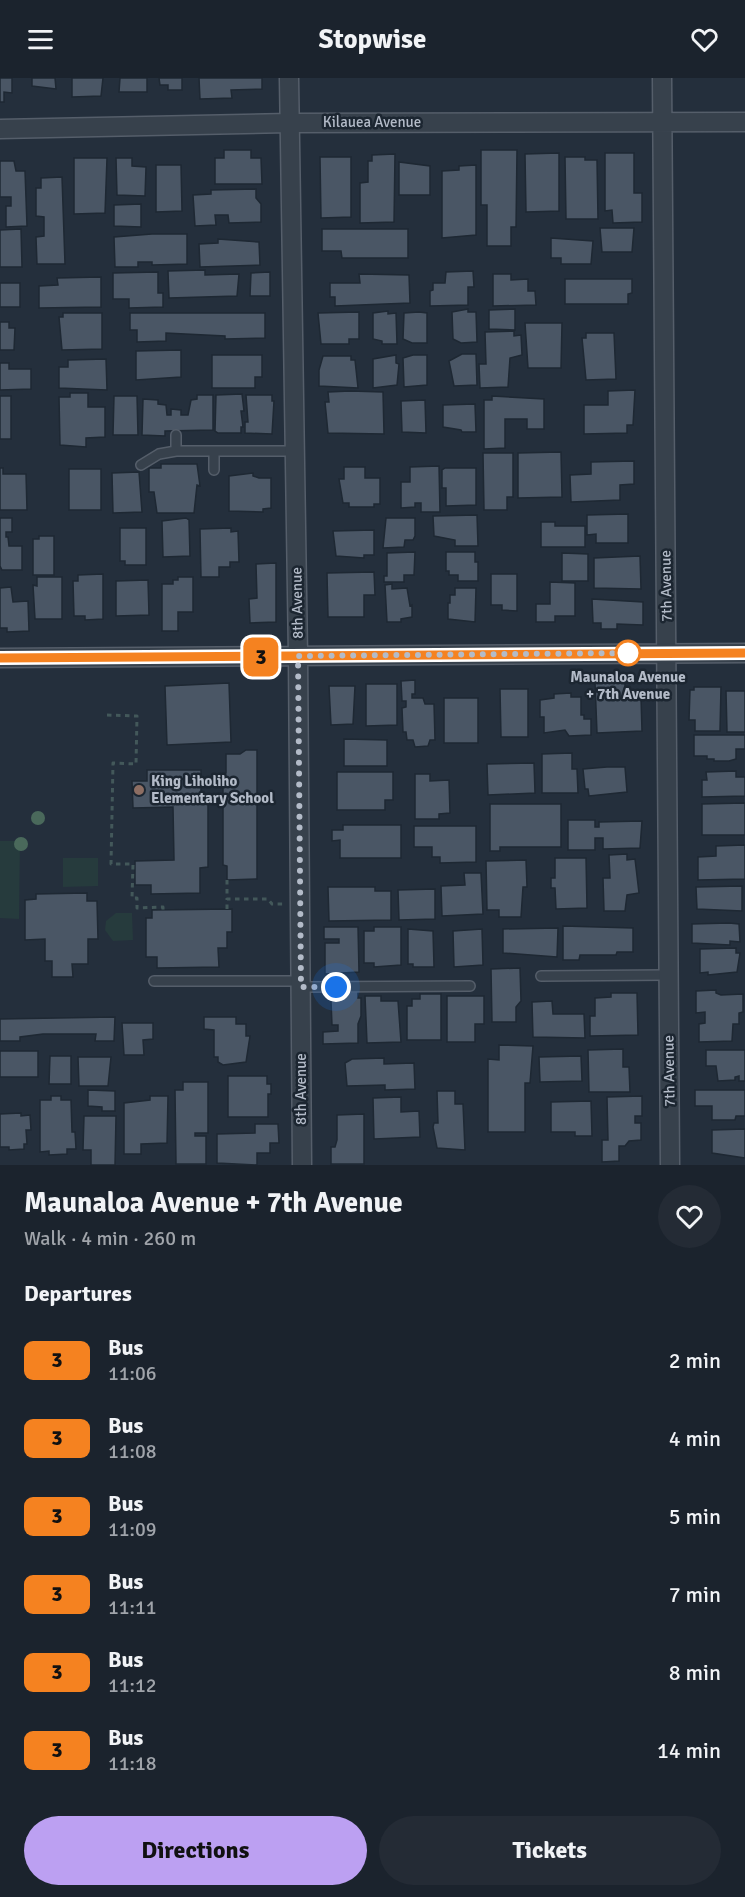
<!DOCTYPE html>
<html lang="en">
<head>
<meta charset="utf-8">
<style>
  :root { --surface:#1b232d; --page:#242b35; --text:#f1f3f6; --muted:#a0a4aa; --accent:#bca0f2 }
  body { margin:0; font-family:Signika,sans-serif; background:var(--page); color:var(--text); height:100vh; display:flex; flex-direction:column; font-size:22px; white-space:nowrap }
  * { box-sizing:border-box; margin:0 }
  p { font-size:20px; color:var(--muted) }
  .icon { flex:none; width:33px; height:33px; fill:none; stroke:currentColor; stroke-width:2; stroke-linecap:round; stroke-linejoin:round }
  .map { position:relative; height:1087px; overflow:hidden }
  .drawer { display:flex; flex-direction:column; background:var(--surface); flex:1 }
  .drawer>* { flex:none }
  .badge { padding:0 12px; border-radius:9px; font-size:21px; line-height:39px }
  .you { position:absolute; width:30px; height:30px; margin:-15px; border:4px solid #fff; border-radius:50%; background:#1a73e8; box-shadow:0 0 0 9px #1a73e833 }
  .map>.badge { position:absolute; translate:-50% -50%; box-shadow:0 0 0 3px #fff }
  h2 { padding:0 24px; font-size:22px; line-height:54px }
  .round { display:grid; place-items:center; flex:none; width:63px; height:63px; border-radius:32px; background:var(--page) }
  .overview { display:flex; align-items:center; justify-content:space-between; height:102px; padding:0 24px }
  h1 { font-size:28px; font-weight:700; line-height:45px }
  .button { display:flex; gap:12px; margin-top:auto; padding:12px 24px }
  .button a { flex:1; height:69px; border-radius:36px; background:var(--accent); color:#111; font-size:24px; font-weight:700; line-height:69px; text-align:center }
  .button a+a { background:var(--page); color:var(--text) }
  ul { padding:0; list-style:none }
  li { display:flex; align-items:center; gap:18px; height:78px; padding:0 24px }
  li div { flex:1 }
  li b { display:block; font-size:22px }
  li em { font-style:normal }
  li .badge { min-width:66px; font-weight:700; text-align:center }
  header { display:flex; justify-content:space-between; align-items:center; height:78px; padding:0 24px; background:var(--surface); font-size:27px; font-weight:700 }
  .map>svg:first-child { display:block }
  .green { fill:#263b3d }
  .building { fill:#4a5665; stroke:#1e2833; stroke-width:1.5 }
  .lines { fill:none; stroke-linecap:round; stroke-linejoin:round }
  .lane-casing { stroke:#555e6a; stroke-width:12 }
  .street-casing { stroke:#555e6a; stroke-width:21 }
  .path { stroke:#43585a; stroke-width:3; stroke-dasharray:4.5 4.5; stroke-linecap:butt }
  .lane { stroke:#37414c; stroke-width:9 }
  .street { stroke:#37414c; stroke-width:18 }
  .tree { fill:#4a695b }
  .line-casing { stroke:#fff; stroke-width:14 }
  .line { stroke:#f58220; stroke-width:9 }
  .walk { stroke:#b3bbc8; stroke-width:6; stroke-dasharray:0 10.8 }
  .stop-dot { fill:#fff; stroke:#f58220; stroke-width:3 }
  .education-dot { fill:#8d6e63; stroke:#1c2631; stroke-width:2 }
  .labels { text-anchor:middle; stroke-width:5; stroke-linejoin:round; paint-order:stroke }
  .street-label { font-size:15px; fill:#b3bbc8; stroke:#1c2631 }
  .stop-label { font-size:15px; font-weight:bold; fill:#b3bbc8; stroke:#1c2631 }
  .poi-label { font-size:15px; font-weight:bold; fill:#b3bbc8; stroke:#1c2631; text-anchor:start }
</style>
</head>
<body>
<header><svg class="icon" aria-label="menu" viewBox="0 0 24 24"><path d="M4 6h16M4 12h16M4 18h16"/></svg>Stopwise<svg class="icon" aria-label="heart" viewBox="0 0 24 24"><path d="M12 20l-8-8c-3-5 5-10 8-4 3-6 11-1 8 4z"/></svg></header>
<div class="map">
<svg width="745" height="1087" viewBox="0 0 745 1087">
  <rect width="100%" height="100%" fill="#242f3c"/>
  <path class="green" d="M0 763H20L19 841 0 840Z
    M63 780H98V808L63 809Z
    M116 835H132L133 862 113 863 105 852 106 843Z"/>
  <path class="building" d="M0 0H12V15L4 14V24H0Z
    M32 0H55L56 11 32 8Z
    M72 0H103L101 18 72 19Z
    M120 0H147V14H119Z
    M159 0H182V12H168V7H160Z
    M199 0H262V11L231 12 232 20 200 21Z
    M224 72H251V80H261L262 106H215V80H224Z
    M481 72H517L516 149H511V168H487V127H481Z
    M559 75V133L526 134 525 76Z
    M605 75H634V115H642V144L613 145 612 132 605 133Z
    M395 76 394 144 360 145V105L368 104V83H372V77Z
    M320 79H351V139L321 140Z
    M565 79H585V82H597L598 141H566Z
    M74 80H107L105 135 74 136Z
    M116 80H132V88L146 89 145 118 117 117Z
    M0 83H14L16 93H25L27 148 6 149V128H11V119H0Z
    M399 84 430 88V117H399Z
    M156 87H181L182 133 156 134Z
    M476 87V157L442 160V93L459 92V88Z
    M62 99 65 186H37L36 159 44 158V139L36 138V110H41V100Z
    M256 111V120L261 126V144L229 145 228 137H215L216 147 195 148 193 117 211 116V112Z
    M141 126V149L114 148V127Z
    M600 150H634L632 174H602Z
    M21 151 22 189H0V152Z
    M322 151H408V180H342L341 173H322Z
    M152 156H187V186L152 187V184H138V189H115L114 159Z
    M551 160 593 163 591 186H561V180H551Z
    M218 161 259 164 260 187 200 189 199 166 218 165Z
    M205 192V197L239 196 237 218 169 220 168 193Z
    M473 193 474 209H468V227L430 228V213L433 212V205H445L446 194Z
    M158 194V215H163V229L129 230V221H113V195Z
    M270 194V218H250L251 195Z
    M359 196 409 197 410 225 335 228V219H330V205H360Z
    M493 196H511V202L528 201V213H535L536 227 493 228Z
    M101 199V229L39 230V208L58 207 57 200Z
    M565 201H632V215L628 216V226H565Z
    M0 205H20V229H0Z
    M468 231V234H476L477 264 461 265 453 261 452 234Z
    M515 231V252L489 251V232Z
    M388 233V236L396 235 397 266H382V263L373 261V235Z
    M359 234V261H349V266H321L318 235Z
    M419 234 427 235V265H412L403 261 404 235Z
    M63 235H102V271L62 272 59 239H63Z
    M130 235H265V260L225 261V258L166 255V263L137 264V252H130Z
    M0 244H9V250H15L14 272H0Z
    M525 245H562L561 290H528Z
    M514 253V258L521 257 522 277 510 280 508 309 480 310 479 286H486L485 254Z
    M586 255H614L616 301 586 302 582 260H586Z
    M181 272V299L136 302V273Z
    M462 276H476L477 307 454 308 449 283Z
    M212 277H262V299H255V310H212Z
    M396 277V285L399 286 397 307 373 310V281Z
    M413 277H427V307L404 309 403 280Z
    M323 278H351V282H355L358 310 319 308V292Z
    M106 281 107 312 59 310V289H68V282Z
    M0 285H9V291H31V311L0 312Z
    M635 312 633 347H627V355L584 356V327H608V313Z
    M350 313 383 314 384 356 328 355 325 324H329L328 314Z
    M70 315H88V329H105V359L86 360V369L60 367 59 319H70Z
    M242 316 244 333H241L243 349H241V355H218L215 353 216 317Z
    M197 317H213V352L165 353V358L142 357 143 321 158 322V326L166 327 167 337H171V331L181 332V337H188L191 322 197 321Z
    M246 317H272V323H274L272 356 245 355V344H248Z
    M0 318H11V361H0Z
    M114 318H137L138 357H113Z
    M492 318 544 321V351H527V341H505V370L484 371V322H492Z
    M425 322 426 355 402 354 401 323Z
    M475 326 476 354H462L461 352 443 349V327Z
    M561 374 562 419 518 420V375Z
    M483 375H513V419H507V432H484Z
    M634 383V406L620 407V422L571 424 570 397 591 396V384Z
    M161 386H197L200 408 197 407 194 435H157L154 414H149V390H161Z
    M439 388 440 434H421V425H415V429L401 430V404H410V389Z
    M344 389H365V400H380V426H374V429H349V425H343L339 401H344Z
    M0 390H3V396H26L27 432H0Z
    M445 390H476V427L446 428V410H442V392Z
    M69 391H101V432H69Z
    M139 394 142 434 113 435 112 395Z
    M253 395V398L259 400H271V430L263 431V434L229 433V398Z
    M628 436V465H596V456L587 457V437Z
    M477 437 478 468H455V462L434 458 433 438Z
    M0 440H12V454H6V459H8L9 468H22V492H2L0 488Z
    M186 440 189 442 190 478 163 479 162 443Z
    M386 440H415V458L413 462H405L404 469 383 470Z
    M541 444H555V448H585V469H541Z
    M120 450H146V487H125V483H120Z
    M231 450V454L238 453 239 484H230V489H219V499H201L200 451Z
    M374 452V477H364V480L336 478 333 453Z
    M39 458H54V497H33V461H39Z
    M415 474 414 497H404V504H384V498H387V475Z
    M446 474H475V484H478V503H458V497H449V493H446Z
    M562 475 588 476V503H562Z
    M640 478 641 511 594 510V480Z
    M276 485V544L250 545 249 521 257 520 256 486Z
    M374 494 375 517H364V539H328L327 495Z
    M103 496V541L85 542V538H74L73 503H78V497Z
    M491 496H517V533L502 532V527H491Z
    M37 499H62V541H35L33 507 37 508Z
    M178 499H193V534H178V553H162V506H173V502H178Z
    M148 502 149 537 116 538V503Z
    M550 504 575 505V538H555V544H536V526H550Z
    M392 506V511L407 510 410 528 412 527V539L401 541V544H387L385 507Z
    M11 509 13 524 28 523 29 553 7 554V550H0V510Z
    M455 510H476L475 544 448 541V525H450V517H455Z
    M592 521 643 524V547L617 546V551H601V545H593Z
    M415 602V616H412V620H423L425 626H434L435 662H430L428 668 415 669 413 662H407L406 654H403L402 630 406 629V623H402L401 603Z
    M625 603V619H641L642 653 597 655 595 604Z
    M229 605 231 664 167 667 165 608Z
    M366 606H397V647L366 648Z
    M329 608H355L353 646 331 647Z
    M694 609H721L720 653H695V642H689L690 612H694Z
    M500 611H528V659H501Z
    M726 613H745V654H727Z
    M571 615V619H581V637H584V641H591V657L569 658 565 652 544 655V639H540V622L554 620V616Z
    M444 620H478V665H444Z
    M694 657H745V671H736V681L729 683H714V681H707V678H694Z
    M344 661 387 662V688H344Z
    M246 672H257V801L227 802V788L223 787V696L226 695V676H240Z
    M572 675V691H577L578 715H542V676Z
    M534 685 535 715 488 717 487 686Z
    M607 689H625L627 714 589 718 588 711H585L583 691Z
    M147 692H201V718H208V789L200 790V815L151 816V807H135V783L174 782 173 729 133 730 132 703H147Z
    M736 693V699H745V718L702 719V702H707L706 694Z
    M337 694H393V722H385V732H337Z
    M415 696H430V703L449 702 450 735 439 736V741H415Z
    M745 725V757H702V726Z
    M490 726H561V769H500V773H490Z
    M568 742H595V749H599V744L642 743 640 770 603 771V760H595V772H568Z
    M343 747H401V780H340V762L332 763V752H343Z
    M414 748H476V784L440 785V779H432V769H414Z
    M745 767V801L698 802V779L716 778V768Z
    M627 776V782L635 781 639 815 627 817 625 833H604L603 800H610L609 777Z
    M555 780H586L587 830 556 831 555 810H551V800H555Z
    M526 782 527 809H523L521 839H499V832H487L486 783Z
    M464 795H481L483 836 442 838 441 808 465 807Z
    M742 808V833L697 831 696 809Z
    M328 809H375V813H391V842L329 843Z
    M435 811V841L399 842 398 812Z
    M87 815V823H97L98 861H88V886H72L73 899H52V883H45V861L25 862V822L36 821V816Z
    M232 831V854H227V870H218L219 889 157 890V879H146V840H152V832Z
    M729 845 739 846 740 864 730 863V867L692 865V846Z
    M563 848 633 850V874H617L616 877H580L579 882H563Z
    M324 849H358L359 894 325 896V865H339V861H324Z
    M374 849H401V887L374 889V885H364V853H374Z
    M558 850 557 879 503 875V851Z
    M408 851 433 853 434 889H413V886H408Z
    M482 851 483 887 454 889 453 853Z
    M736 870V875H740L737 894 708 897V894L700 895V871Z
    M520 890 521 923 516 929V944H492L491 891Z
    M716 912V915L721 917 743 916V934L739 935V946H733L732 963 699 964V946L705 945V934L696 935V913Z
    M358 913V920H361V938L358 946V965L323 966V954L338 953V947H332L331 923H335V914Z
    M611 915H637L638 957 590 958V938H595V920L611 919Z
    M420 916H441V962H407V928H412V921H420Z
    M365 918H381V923H398L401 964 367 965Z
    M447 918H484V946H475V964H447Z
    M552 923 553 936H584L585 960 533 959 532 924Z
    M115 939 114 963H95L96 956H43L20 959V963H0V941Z
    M204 939H236V946H246V958H250L246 984 223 987 218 984V979H214V952L204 951Z
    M122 945H153V961L143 962 144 977H124Z
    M499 967 533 968 530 1005H525V1054H488V981L499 982Z
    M623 971V989H629L630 1014H589L588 972Z
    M706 972H745V1003H739V998L735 999V1002L718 1003 716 988H706Z
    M0 973H38V999H0Z
    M50 978H71V1006H49Z
    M581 978 582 1003 540 1004 539 979Z
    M78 979H111L108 1008H79Z
    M384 980V986L414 985 415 1011 385 1012V1007L347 1008 345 985 352 981Z
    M228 998H267V1006H271V1016H268V1039H228Z
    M183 1004H208V1055H195V1058H206V1086H176L175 1012H183Z
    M88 1012 115 1013V1033H102V1029L88 1028Z
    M695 1012H745V1038H736L735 1042H712V1028H695Z
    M437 1013H455V1026H463L465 1072 437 1070 433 1049 434 1045H438Z
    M51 1018H61V1022H71L72 1054H75L76 1071H67V1076L49 1077V1073L40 1074V1022H51Z
    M150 1018H168L167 1065 141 1066V1076H124V1025L150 1022Z
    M642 1018V1038H635V1045H641V1062L629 1063 625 1068H619V1083L602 1084V1062H608L607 1019Z
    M401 1019V1034L419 1033 420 1059 374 1061 373 1020Z
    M591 1023 592 1058H575V1054H551V1024Z
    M21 1035V1038L30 1037 31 1052H26L27 1066H24V1071L9 1072V1069H0V1036Z
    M364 1036V1086H331V1069H335L337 1062V1037Z
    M84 1038H116L115 1087H91V1072H83Z
    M255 1046H278L279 1065H270V1075H257V1087L217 1085V1056L255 1055Z
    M745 1051V1080L712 1075V1052Z"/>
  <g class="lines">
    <defs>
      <path id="lane" d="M176 373V357
        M141 387 159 376 176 373H294
        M214 392V373
        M541 898 667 897
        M154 903H301
        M301 909 470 908"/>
      <path id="street" d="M289 0 298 578 302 1087
        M662 0 670 1087
        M0 51 289 45 745 44
        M0 580 745 575"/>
    </defs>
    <use href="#lane" class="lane-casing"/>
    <use href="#street" class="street-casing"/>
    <path class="path" d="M107 637 137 638 136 686 113 685 111 786H133L132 820H137V830L163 829V832
      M227 802V821
      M227 831V821H268L272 826H283"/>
    <use href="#lane" class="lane"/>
    <use href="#street" class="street"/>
  </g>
  <g class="tree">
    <circle cx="38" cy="740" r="7"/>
    <circle cx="21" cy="766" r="7"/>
  </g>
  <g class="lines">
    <defs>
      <path id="line" d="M0 580 745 575"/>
    </defs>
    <use href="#line" class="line-casing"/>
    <use href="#line" class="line"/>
    <path class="walk" d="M336 909H301L298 578 628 575"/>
  </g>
  <circle class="stop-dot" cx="628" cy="575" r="12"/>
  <circle class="education-dot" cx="139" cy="712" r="6"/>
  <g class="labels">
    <g class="street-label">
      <text x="372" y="49">Kilauea Avenue</text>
      <text transform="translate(666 508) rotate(-91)" y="5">7th Avenue</text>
      <text transform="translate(297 525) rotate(-91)" y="5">8th Avenue</text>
      <text transform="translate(669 993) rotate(-91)" y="5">7th Avenue</text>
      <text transform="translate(301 1011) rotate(-90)" y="5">8th Avenue</text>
    </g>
    <g class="stop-label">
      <text x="628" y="604">Maunaloa Avenue<tspan x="628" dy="17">+ 7th Avenue</tspan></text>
    </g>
    <g class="poi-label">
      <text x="151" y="708">King Liholiho<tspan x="151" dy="17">Elementary School</tspan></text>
    </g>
  </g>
</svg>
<div class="you" style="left:336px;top:909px"></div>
<b class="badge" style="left:261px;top:579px;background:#f58220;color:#111">3</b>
</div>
<section class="drawer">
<div class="overview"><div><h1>Maunaloa Avenue + 7th Avenue</h1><p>Walk · 4 min · 260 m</p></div><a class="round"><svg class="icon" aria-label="heart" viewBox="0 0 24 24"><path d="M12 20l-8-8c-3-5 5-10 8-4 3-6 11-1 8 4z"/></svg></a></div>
<h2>Departures</h2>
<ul>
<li><span class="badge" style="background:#f58220;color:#111">3</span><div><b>Bus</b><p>11:06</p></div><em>2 min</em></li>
<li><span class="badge" style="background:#f58220;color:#111">3</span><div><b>Bus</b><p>11:08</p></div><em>4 min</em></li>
<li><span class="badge" style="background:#f58220;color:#111">3</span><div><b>Bus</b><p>11:09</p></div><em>5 min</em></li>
<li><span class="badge" style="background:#f58220;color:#111">3</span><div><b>Bus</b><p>11:11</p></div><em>7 min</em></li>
<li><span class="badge" style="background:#f58220;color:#111">3</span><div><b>Bus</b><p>11:12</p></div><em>8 min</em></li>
<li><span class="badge" style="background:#f58220;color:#111">3</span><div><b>Bus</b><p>11:18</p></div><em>14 min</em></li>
</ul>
<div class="button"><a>Directions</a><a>Tickets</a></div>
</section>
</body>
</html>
